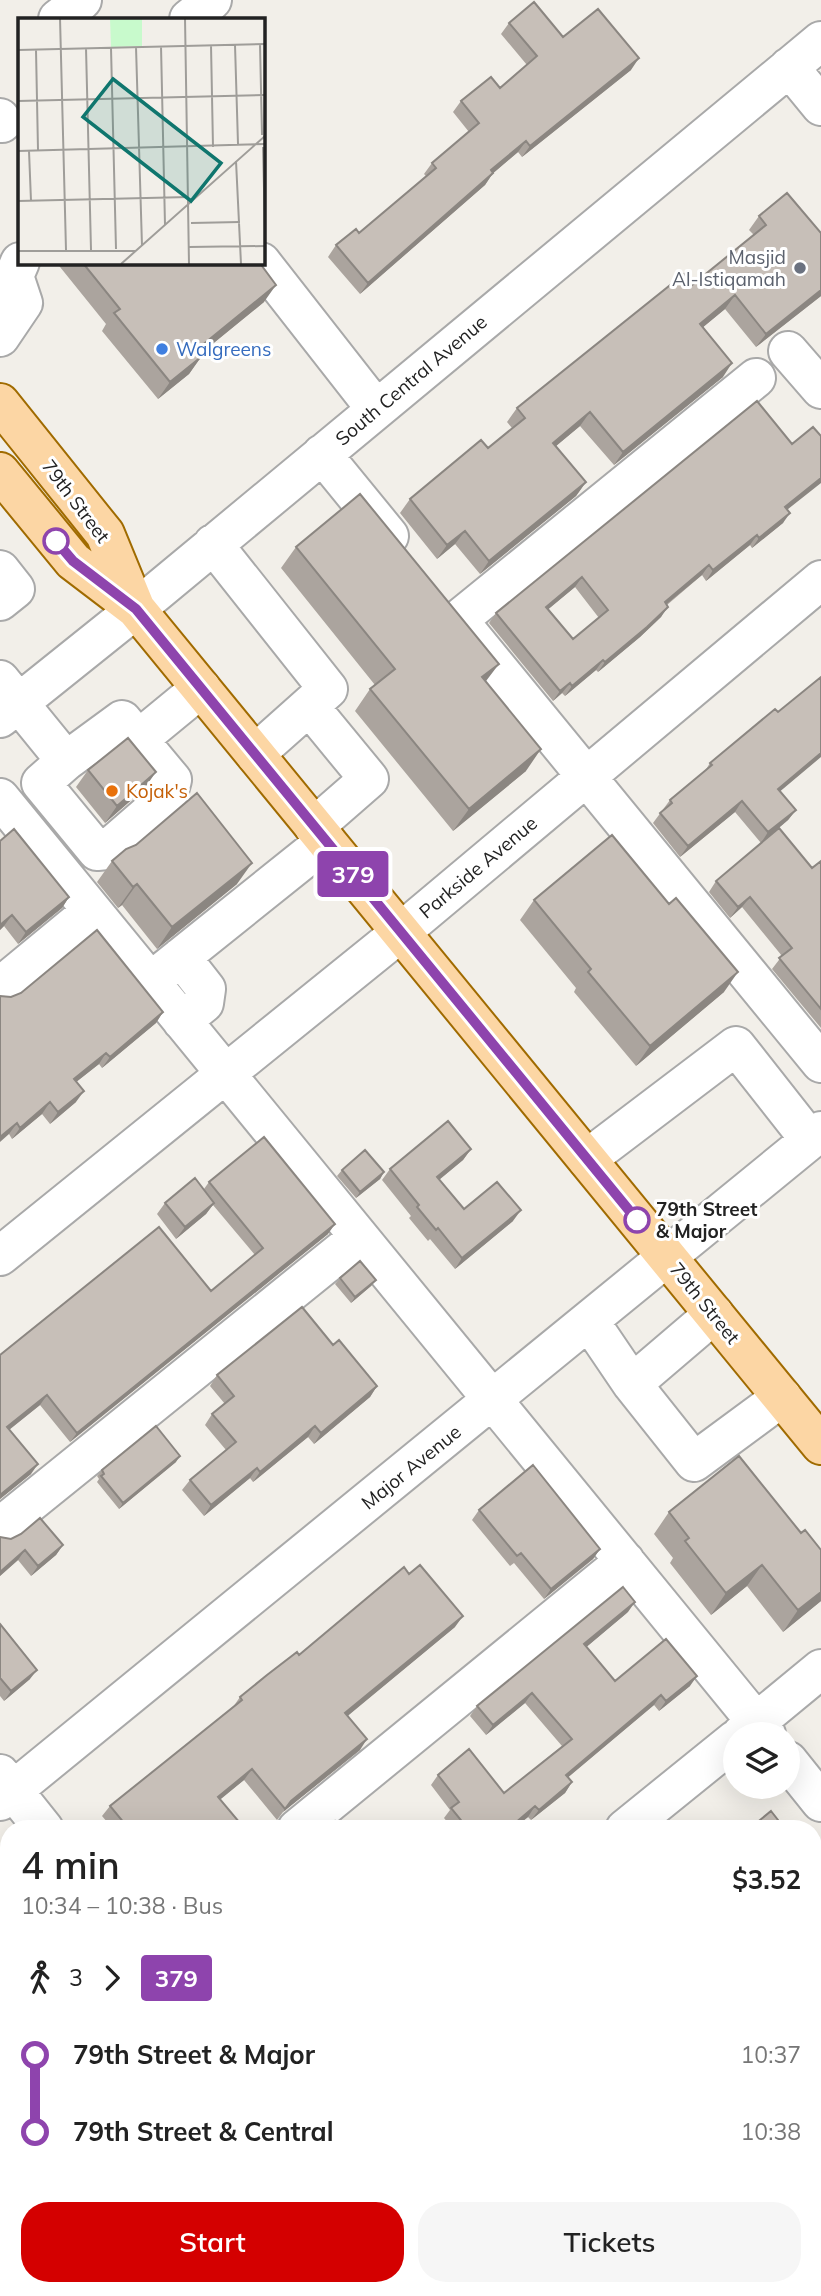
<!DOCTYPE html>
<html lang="en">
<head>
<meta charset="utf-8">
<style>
  :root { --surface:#fff; --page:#f6f6f6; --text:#222; --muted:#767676; --accent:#d40000 }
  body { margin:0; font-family:Mulish,sans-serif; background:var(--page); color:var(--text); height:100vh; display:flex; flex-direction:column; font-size:26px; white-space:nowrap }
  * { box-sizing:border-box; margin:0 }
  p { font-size:23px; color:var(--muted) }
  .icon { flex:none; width:38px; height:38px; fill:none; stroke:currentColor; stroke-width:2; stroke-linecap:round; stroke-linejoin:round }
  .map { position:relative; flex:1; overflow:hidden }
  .details { position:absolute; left:0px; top:1820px; width:822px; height:476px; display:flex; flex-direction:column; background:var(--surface); border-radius:28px 28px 0 0; box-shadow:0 7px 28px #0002 }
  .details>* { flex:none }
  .badge { padding:0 14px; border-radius:5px; font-size:24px; line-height:46px }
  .fabs { position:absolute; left:723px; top:1722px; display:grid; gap:14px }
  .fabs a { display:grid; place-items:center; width:77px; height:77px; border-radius:50%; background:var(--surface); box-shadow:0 7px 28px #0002; font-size:35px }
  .map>.badge { position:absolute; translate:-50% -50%; box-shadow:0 0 0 4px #fff }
  .legs { display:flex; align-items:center; gap:10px; height:77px; padding:0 21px; font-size:23px }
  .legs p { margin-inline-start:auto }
  .summary { display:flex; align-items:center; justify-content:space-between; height:119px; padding:0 21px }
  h1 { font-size:38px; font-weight:600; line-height:52px }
  .primary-button { display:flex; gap:14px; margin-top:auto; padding:14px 21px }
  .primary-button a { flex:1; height:80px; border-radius:28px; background:var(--accent); color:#fff; font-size:28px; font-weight:600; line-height:80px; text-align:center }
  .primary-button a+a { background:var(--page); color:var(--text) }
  ul { padding:0 21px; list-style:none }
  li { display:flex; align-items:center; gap:24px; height:77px; font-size:26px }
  li i { display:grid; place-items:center; width:10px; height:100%; margin:0 9px; background:currentColor }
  li i::after { content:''; width:18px; height:18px; margin:-9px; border:5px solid; border-radius:50%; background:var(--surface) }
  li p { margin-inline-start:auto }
  li:first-child i { background:linear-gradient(#0000 50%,currentColor 0) }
  li:last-child i { background:linear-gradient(currentColor 50%,#0000 0) }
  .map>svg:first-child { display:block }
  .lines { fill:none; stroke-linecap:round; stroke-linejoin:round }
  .minor-casing { stroke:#a9a9a9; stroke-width:42 }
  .major-casing { stroke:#a06b00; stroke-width:42 }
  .minor { stroke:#fff; stroke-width:38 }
  .major { stroke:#fcd6a4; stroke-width:38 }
  .wall { fill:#aba49e; fill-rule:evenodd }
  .shaded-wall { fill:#8b8681 }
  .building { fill:#c7bfb8; stroke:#8b8681; stroke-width:2; fill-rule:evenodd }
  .line-1-casing { stroke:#fff; stroke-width:16 }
  .line-1 { stroke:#8e44ad; stroke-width:10 }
  .worship-dot { fill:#6b7280; stroke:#fff; stroke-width:2.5 }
  .shop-dot { fill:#3f7fe0; stroke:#fff; stroke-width:2.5 }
  .stop-1-dot { fill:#fff; stroke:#8e44ad; stroke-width:3.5 }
  .food-dot { fill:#e8710a; stroke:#fff; stroke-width:2.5 }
  .labels { text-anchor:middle; stroke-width:6; stroke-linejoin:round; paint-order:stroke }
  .worship-label { font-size:19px; fill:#5b616d; stroke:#fff; text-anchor:end }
  .shop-label { font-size:19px; fill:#366cbe; stroke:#fff; text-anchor:start }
  .street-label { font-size:19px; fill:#222; stroke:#fff }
  .food-label { font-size:19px; fill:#c56008; stroke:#fff; text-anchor:start }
  .stop-label { font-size:19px; font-weight:bold; fill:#222; stroke:#fff; text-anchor:start }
  .inset-road { fill:none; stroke:#9f9d99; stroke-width:2 }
  .view { fill:#0f766e; fill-opacity:0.15; stroke:#0f766e; stroke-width:3.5 }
  .inset-edge { fill:none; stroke:#222; stroke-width:3.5 }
</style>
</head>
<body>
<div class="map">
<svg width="821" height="2296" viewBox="0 0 821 2296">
  <rect width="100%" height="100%" fill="#f2efe9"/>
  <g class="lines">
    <defs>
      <path id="minor" d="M58 19 82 0
        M189 19 212 0
        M789 67 821 106
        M0 118 2 123
        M20 262 14 276 23 303
        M261 262 376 409
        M0 312 23 303 0 337
        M788 351 821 389
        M322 454 389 536
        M213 544 328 689 255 754
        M0 570 15 589 0 601
        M458 620 756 378
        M463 626 821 1063
        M0 680 66 761 41 783 97 851 107 850 167 798 172 780 122 720 66 761
        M309 706 369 779 314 827
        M0 718 136 609 821 41
        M139 739 201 688
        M0 798 766 1734
        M181 957 206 989 204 1003 182 1021
        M150 982 326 841
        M0 987 92 911
        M587 1159 736 1046 810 1140
        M0 1256 401 932 821 580
        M590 1322 632 1384 694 1462 782 1397
        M632 1384 714 1314
        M0 1527 359 1237
        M742 1734 821 1669
        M788 1761 821 1802
        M0 1774 44 1829
        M0 1801 821 1131
        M297 1829 625 1561
        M625 1829 735 1740
        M814 1948 821 1942
        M0 2070 9 2063
        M814 2216 821 2210
        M52 2296 63 2287
        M387 2296 398 2287
        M716 2296 727 2287"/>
      <path id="major" d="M0 403 105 534 135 607
        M0 472 73 561 136 609 821 1445"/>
    </defs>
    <use href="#minor" class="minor-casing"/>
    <use href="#major" class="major-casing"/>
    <use href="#minor" class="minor"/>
    <use href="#major" class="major"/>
  </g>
  <path class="wall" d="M509 23 563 37 631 70 522 157 518 152 493 173 485 185 360 294 328 257 336 245 359 233 426 176 424 174 432 163 469 132 453 112 461 101 500 88 527 65 501 34Z
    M759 216 821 296 756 347 725 309 703 327 723 377 614 465 580 426 556 446 586 482 576 496 480 574 455 544 437 559 400 513 410 499 488 448 512 428 507 422 517 408 692 285 754 235 749 230Z
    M56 262H259L264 302 199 355 201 357 189 374 158 399 102 331 106 324Z
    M757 401 788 510 783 523 752 548 750 545 706 581 702 575 667 605 661 617 640 637 598 672 596 670 565 696 562 693 553 701 489 623 496 613ZM575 587 599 618 573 639 548 609Z
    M296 547 486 682 526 771 453 831 355 711 370 689 375 685 281 568Z
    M710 763 780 791 796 810 788 820 761 843 735 812 680 857 653 823 670 800 705 771Z
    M88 770 144 789 105 823 76 787Z
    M0 841 69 897 62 908 18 944 4 926 0 930Z
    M112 861 237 884 157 949 122 905 118 908 97 882Z
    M821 861V1028L772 969 782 956 742 907 730 918 709 892 716 881 812 868Z
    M534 900 724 992 636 1066 574 992 576 988 520 920Z
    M0 996 163 1012 156 1023 102 1068 99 1064 76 1082V1102L50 1124 42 1114 12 1139 9 1134Z
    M471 1149 463 1160 439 1180 464 1209 513 1221 455 1269 430 1239 428 1241 409 1218 411 1216 382 1180 390 1169Z
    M342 1170 384 1172 380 1179 356 1198 337 1176Z
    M209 1182 328 1234 70 1442 40 1405 9 1430 31 1474 0 1499V1355L211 1291 255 1255 213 1205 206 1214 176 1239 157 1214 165 1203 204 1189Z
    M340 1278 376 1280 371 1286 351 1303 335 1284Z
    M333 1345 377 1386 370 1397 314 1444 308 1437 253 1482 250 1478 204 1516 182 1490 190 1480 226 1450 205 1425 212 1414 225 1404 210 1386 217 1375Z
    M739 1456 821 1601 783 1632 747 1586 711 1615 670 1563 673 1558 654 1534 669 1512Z
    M176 1462 119 1509 97 1482 99 1479 97 1476 102 1470Z
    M479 1510 600 1549 593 1559 544 1599 514 1563 510 1566 472 1520Z
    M0 1537 63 1545 56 1555 31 1576 18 1560 0 1576Z
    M628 1612 586 1647 615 1681 690 1686 659 1711 654 1705 568 1777 572 1782 565 1793 531 1820 528 1817 513 1829H453L444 1818 450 1810 431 1785 438 1775 504 1793 562 1746 525 1703 486 1735 470 1716 477 1706Z
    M0 1624 30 1679 4 1701 0 1696Z
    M455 1627 348 1715 360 1750 283 1812 277 1820 244 1780 220 1799 245 1829H113L102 1816 110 1806 233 1707 240 1697 299 1655Z
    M9 1887V2041L0 2030V1894Z
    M187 2287H368L362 2296H177Z
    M492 2287H556L563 2296H500Z"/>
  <path class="shaded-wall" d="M639 58 631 70 522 157 530 146Z
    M526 141 518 152 483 182 491 170Z
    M493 173 485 185 360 294 368 283Z
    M276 285 264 302 183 368 195 351Z
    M821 290V296L756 347 766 334Z
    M735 295 725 309 690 338 700 324Z
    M201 357 189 374 158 399 170 382Z
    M732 363 723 377 614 465 623 452Z
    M590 412 580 426 544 456 553 443Z
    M821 478V483L778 517 785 507Z
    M586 482 576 496 480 574 489 561Z
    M790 513 783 523 752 548 759 538Z
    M465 531 455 544 437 559 447 545Z
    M757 535 750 545 706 581 713 570Z
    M709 565 702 575 657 612 665 602Z
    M582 577 575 587 539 617 546 607Z
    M668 607 661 617 640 637 598 672 605 662Z
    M603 660 596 670 565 696 572 686Z
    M499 664 483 685 482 677Z
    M570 683 562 693 553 701 560 691Z
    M541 749 526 771 453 831 469 809Z
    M821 753V757L771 799 778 789Z
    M156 772 144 789 105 823 117 806Z
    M742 801 735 812 680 857 688 846Z
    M796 810 788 820 761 843 768 832Z
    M252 863 237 884 157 949 172 927Z
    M137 884 122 905 118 908 133 887Z
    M69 897 62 908 18 944 26 932Z
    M750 897 742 907 730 918 738 907Z
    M12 915 4 926 0 930V925Z
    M738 972 724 992 636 1066 650 1046Z
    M163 1012 156 1023 102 1068 110 1057Z
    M106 1053 99 1064 66 1090 74 1079Z
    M84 1091 76 1102 50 1124 58 1112Z
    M50 1102 42 1114 12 1139 20 1128Z
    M17 1123 9 1134 0 1142V1137Z
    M471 1149 463 1160 429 1188 437 1177Z
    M384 1172 380 1179 356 1198 360 1192Z
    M214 1203 206 1214 176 1239 185 1227Z
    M521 1210 513 1221 455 1269 462 1258Z
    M335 1224 328 1234 70 1442 77 1433Z
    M376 1280 371 1286 351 1303 355 1297Z
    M377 1386 370 1397 314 1444 321 1433Z
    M47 1395 40 1405 0 1437 7 1427Z
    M315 1426 308 1437 253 1482 260 1472Z
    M180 1456 176 1462 119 1509 123 1503Z
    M38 1464 31 1474 0 1499V1495Z
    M257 1468 250 1478 204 1516 211 1505Z
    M63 1545 56 1555 31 1576 38 1566Z
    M600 1549 593 1559 544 1599 551 1589Z
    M25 1550 18 1560 0 1576V1572Z
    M762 1565 747 1586 711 1615 726 1593Z
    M821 1592V1601L783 1632 798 1610Z
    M635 1602 628 1612 577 1655 584 1644Z
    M463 1616 455 1627 338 1724 345 1713Z
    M37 1670 30 1679 4 1701 11 1691Z
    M697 1676 690 1686 659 1711 666 1701Z
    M532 1693 525 1703 486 1735 493 1725Z
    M661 1695 654 1705 559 1785 566 1775Z
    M367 1739 360 1750 283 1812 291 1801Z
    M252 1769 244 1780 210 1808 218 1797Z
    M572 1782 565 1793 531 1820 539 1810Z
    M535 1806 528 1817 513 1829H508Z
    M821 1912V1921H816L814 1922V1916Z
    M821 2112V2116L814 2122V2118Z
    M9 2243V2247L0 2254V2250Z
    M278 2287 272 2296H267Z"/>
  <path class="building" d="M534 2 563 37 598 9 639 58 530 146 526 141 491 170 493 173 368 283 336 245 356 229 359 233 436 168 432 163 479 123 461 101 491 77 500 88 537 56 509 23Z
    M787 193 821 233V290L766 334 735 295 700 324 732 363 623 452 590 412 553 443 586 482 489 561 465 531 447 545 410 499 481 440 488 448 525 418 517 408 684 274 692 285 766 225 759 216Z
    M82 262H259L276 285 195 351 201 357 170 382 114 313 120 309Z
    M757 401 792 444 813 427 821 436V478L785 507 790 513 759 538 757 535 713 570 709 565 665 602 668 607 647 627 605 662 603 660 572 686 570 683 560 691 496 613ZM582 577 608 610 573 639 546 607Z
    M360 494 499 664 482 677 541 749 469 809 370 689 395 669 296 547Z
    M821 677V753L778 789 796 810 768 832 742 801 688 846 660 813 672 803 670 800 712 765 710 763 775 709 778 712Z
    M128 738 156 772 117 806 88 770Z
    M197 793 252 863 172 927 137 884 133 887 112 861 126 849 136 845Z
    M779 828 812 868 821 861V1009L779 958 792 948 750 897 738 907 716 881Z
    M14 829 69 897 26 932 12 915 0 925V841Z
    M612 835 669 904 676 898 738 972 650 1046 588 972 591 969 534 900Z
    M97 930 163 1012 110 1057 106 1053 74 1079 84 1091 58 1112 50 1102 20 1128 17 1123 0 1137V996L11 997 21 993Z
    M448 1121 471 1149 437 1177 464 1209 497 1182 521 1210 462 1258 438 1228 436 1230 417 1207 419 1205 390 1169Z
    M264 1137 335 1224 77 1433 47 1395 7 1427 38 1464 0 1495V1355L159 1227 211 1291 263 1248 209 1182Z
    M365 1150 384 1172 360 1192 342 1170Z
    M195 1178 214 1203 185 1227 165 1203Z
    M360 1261 376 1280 355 1297 340 1278Z
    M302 1307 333 1345 339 1340 377 1386 321 1433 315 1426 260 1472 257 1468 211 1505 190 1480 236 1442 212 1414 234 1396 217 1375Z
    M156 1426 180 1456 123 1503 101 1476 104 1474 102 1470Z
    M739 1456 801 1533 805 1530 821 1550V1592L798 1610 762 1565 726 1593 685 1541 689 1538 669 1512Z
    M533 1465 600 1549 551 1589 521 1553 517 1556 479 1510Z
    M40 1518 63 1545 38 1566 25 1550 0 1572V1537L11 1539 21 1534Z
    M420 1565 463 1616 345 1713 367 1739 291 1801 285 1809 252 1769 218 1797 245 1829H129L110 1806 242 1700 240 1697 267 1675 297 1652 299 1655 404 1567 409 1574Z
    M623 1587 635 1602 584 1644 615 1681 666 1639 697 1676 666 1701 661 1695 566 1775 572 1782 539 1810 535 1806 508 1829H468L451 1808 459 1802 438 1775 469 1749 504 1793 572 1739 532 1693 493 1725 477 1706Z
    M0 1624 37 1670 11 1691 0 1678Z
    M771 1811 785 1829H749Z
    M335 1821 341 1829H325Z
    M814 1863 821 1872V1912L814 1916Z
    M9 1887V2022L0 2011V1894Z
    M814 1957 821 1958V2112L814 2118Z
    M9 2082V2243L0 2250V2089Z
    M187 2287H278L267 2296H177Z
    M280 2287H368L357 2296H287Z
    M510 2287H556L563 2296H517Z"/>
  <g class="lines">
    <defs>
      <path id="line-1" d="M56 541 73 561 136 609 637 1220"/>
    </defs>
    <use href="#line-1" class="line-1-casing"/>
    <use href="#line-1" class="line-1"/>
  </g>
  <circle class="worship-dot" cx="800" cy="268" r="7"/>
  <circle class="shop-dot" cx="162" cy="349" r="7"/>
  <g class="stop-1-dot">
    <circle cx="56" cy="541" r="12"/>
    <circle cx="637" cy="1220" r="12"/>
  </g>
  <circle class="food-dot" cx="112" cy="791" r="7"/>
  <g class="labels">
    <g class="worship-label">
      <text x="786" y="264">Masjid<tspan x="786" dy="22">Al-Istiqamah</tspan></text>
    </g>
    <g class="shop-label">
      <text x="176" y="356">Walgreens</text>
    </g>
    <g class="street-label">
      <text transform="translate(411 380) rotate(-40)" y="7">South Central Avenue</text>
      <text transform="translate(76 501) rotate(53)" y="7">79th Street</text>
      <text transform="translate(478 867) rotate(-40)" y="7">Parkside Avenue</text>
      <text transform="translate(705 1303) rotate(51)" y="7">79th Street</text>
      <text transform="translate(411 1467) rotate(-39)" y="7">Major Avenue</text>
    </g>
    <g class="food-label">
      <text x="126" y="798">Kojak's</text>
    </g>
    <g class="stop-label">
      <text x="656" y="1216">79th Street<tspan x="656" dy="22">&amp; Major</tspan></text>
    </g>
  </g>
  <g transform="translate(18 18)">
    <rect width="247" height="247" fill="#f2efe9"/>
    <path d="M92 0H124V28L93 29Z" fill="#c8facc"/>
    <path class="inset-road" d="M42 0 48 232M167 0 171 246M242 26 244 117M193 27 195 129M217 27 220 126M143 28 147 207M118 29 124 228M68 30 73 232M93 30 98 231M0 32 247 26M18 32 20 132M0 83 247 77M245 129 247 212M0 133 247 126M11 133 13 183M218 143 223 246M0 183 171 179M173 205 222 204M171 229 247 228M0 233H118M103 246 247 118"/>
    <path class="view" d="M95 61 203 145 173 183 65 99Z"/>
    <rect width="247" height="247" class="inset-edge"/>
  </g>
</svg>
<div class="fabs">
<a><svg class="icon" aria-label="layers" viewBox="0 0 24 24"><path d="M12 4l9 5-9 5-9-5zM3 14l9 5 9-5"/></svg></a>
</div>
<b class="badge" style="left:353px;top:874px;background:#8e44ad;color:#fff">379</b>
<section class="details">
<div class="summary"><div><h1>4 min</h1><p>10:34 – 10:38 · Bus</p></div><b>$3.52</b></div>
<div class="legs"><svg class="icon" aria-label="walk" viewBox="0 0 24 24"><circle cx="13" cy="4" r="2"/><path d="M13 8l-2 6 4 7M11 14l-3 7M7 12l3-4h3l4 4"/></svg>3<svg class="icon" aria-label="forward" viewBox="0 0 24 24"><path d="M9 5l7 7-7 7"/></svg><b class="badge" style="background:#8e44ad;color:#fff">379</b></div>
<ul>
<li><i style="color:#8e44ad"></i><b>79th Street &amp; Major</b><p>10:37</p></li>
<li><i style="color:#8e44ad"></i><b>79th Street &amp; Central</b><p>10:38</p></li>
</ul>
<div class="primary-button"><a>Start</a><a>Tickets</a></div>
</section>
</div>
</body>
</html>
